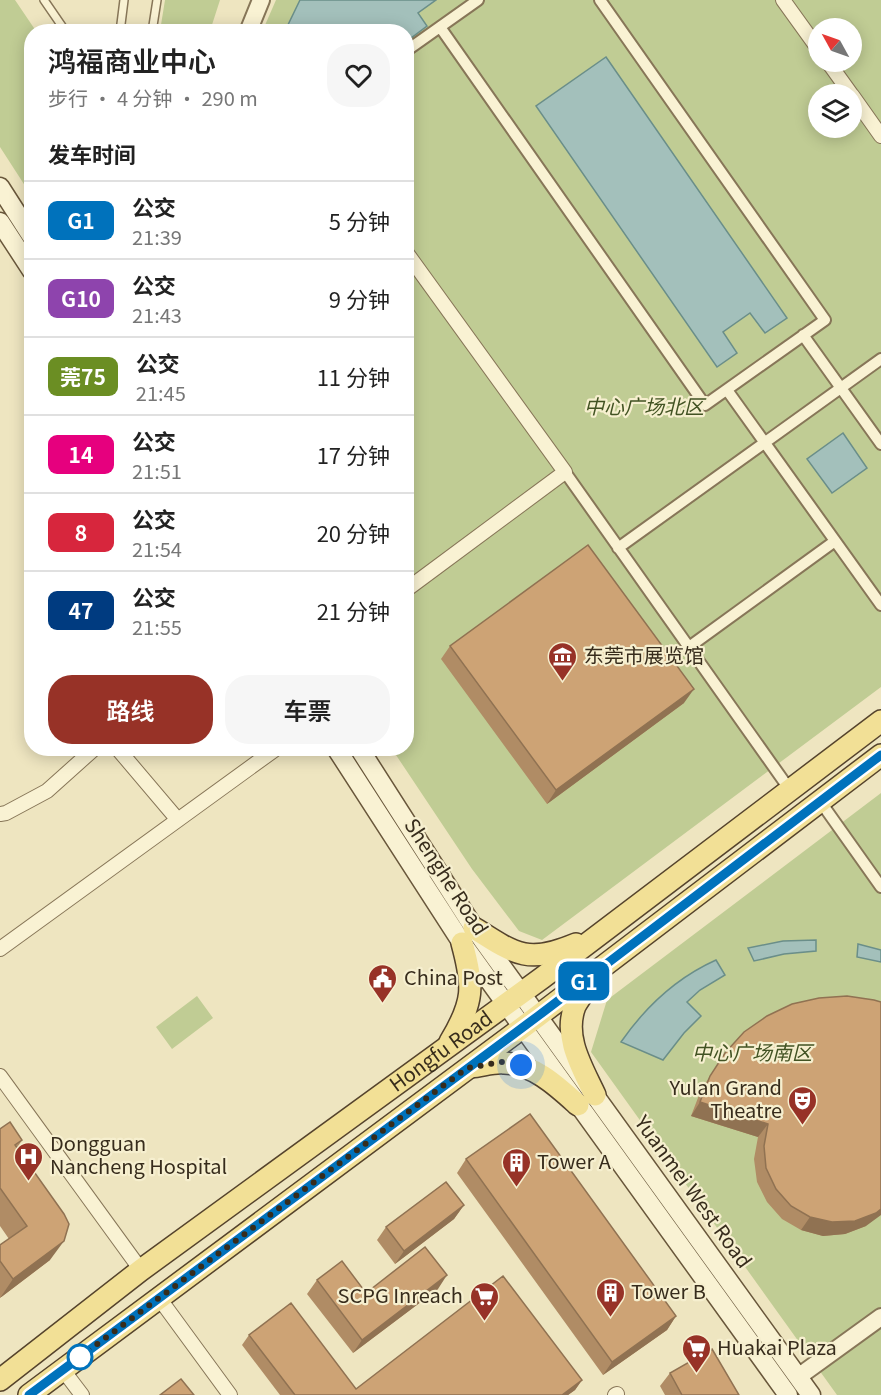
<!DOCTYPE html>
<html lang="zh">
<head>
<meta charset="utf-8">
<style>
  :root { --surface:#fff; --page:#f6f6f6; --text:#222; --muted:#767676; --line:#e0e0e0; --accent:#973227 }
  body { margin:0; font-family:Georgia,"Noto Sans SC",serif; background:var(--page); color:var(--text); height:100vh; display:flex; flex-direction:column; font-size:22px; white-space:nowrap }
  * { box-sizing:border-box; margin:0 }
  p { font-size:20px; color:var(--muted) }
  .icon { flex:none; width:33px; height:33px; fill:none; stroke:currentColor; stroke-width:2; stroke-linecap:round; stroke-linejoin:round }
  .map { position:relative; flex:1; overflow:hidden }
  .panel { position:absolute; left:24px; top:24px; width:390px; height:732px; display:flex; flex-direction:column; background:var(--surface); border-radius:24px; box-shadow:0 3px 15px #0003 }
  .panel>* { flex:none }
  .badge { padding:0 12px; border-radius:9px; font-size:21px; line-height:39px }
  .needle { width:39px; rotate:310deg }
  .fabs { position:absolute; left:808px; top:18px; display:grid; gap:12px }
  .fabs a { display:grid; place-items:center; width:54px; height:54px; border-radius:50%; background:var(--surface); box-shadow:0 3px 15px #0003; font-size:30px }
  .you { position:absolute; width:30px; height:30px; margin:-15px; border:4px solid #fff; border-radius:50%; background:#1a73e8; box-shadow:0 0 0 9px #1a73e833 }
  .map>.badge { position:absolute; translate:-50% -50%; box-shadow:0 0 0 3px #fff }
  h2 { padding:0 24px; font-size:22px; line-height:54px }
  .round { display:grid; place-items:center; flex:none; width:63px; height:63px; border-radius:24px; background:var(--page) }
  .headline { display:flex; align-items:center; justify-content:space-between; height:102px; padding:0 24px }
  h1 { font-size:28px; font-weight:600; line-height:45px }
  .button { display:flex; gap:12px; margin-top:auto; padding:12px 24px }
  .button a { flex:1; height:69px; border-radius:24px; background:var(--accent); color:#fff; font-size:24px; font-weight:600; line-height:69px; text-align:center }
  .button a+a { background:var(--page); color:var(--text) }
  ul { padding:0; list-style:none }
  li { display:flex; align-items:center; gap:18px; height:78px; padding:0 24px; border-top:2px solid var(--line) }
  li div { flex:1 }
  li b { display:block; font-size:22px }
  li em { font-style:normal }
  li .badge { min-width:66px; font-weight:700; text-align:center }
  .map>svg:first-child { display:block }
  .green { fill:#c0cc94; fill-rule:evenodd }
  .water { fill:#a3c0bb; stroke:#6a8e89; stroke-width:1.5 }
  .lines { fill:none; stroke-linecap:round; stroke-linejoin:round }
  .service-casing { stroke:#877658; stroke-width:10 }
  .pedestrian-casing { stroke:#877658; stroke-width:14 }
  .minor-casing { stroke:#877658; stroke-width:16 }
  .tertiary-casing { stroke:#877658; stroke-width:20 }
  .secondary-casing { stroke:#69573b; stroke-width:21 }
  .primary-casing { stroke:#55432c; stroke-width:24 }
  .service { stroke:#f9f2d3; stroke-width:7 }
  .pedestrian { stroke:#f9f2d3; stroke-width:10 }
  .minor { stroke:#f9f2d3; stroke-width:14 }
  .tertiary { stroke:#f9f2d3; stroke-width:16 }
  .secondary { stroke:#f9f2d3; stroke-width:18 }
  .primary { stroke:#f2e096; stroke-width:21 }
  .wall { fill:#b08c65 }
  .shaded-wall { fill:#907252 }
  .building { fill:#cda375; stroke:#907252; stroke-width:1.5 }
  .line-casing { stroke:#fff; stroke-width:14 }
  .line { stroke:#0072bc; stroke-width:9 }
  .walk { stroke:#372c1c; stroke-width:6; stroke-dasharray:0 10.8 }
  .stop-dot { fill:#fff; stroke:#0072bc; stroke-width:3 }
  .labels { text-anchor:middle; stroke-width:4.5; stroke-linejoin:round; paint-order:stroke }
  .park-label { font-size:20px; font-style:italic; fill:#425323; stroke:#f6efcf }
  .poi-label { font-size:20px; fill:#372c1c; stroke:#f6efcf; text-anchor:start }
  .street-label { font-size:20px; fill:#372c1c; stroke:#f6efcf }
</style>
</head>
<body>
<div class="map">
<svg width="881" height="1395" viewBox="0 0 881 1395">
  <rect width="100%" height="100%" fill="#eee5c0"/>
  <path class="green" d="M0 0H15L36 31 32 32 31 195 0 147Z
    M165 0H220L210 31H160Z
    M276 0H881V687L542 940 519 931 472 869 392 749 406 748V32H262ZM819 28H852V62H819ZM819 94H852V128H819Z
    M881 793V1395H837L591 1052 607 1000Z
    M197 996 213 1018 172 1049 156 1027Z"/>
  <path class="water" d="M300 0H436L418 13 427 26 407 41 406 32 285 31Z
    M606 57 787 318 765 333 750 313 723 332 737 353 717 367 536 106Z
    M843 433 867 468 832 493 807 459Z
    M816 940V951L784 954 754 961 748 948 783 941Z
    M858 944 881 950V962L857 957Z
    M716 960 725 975 700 990 687 1002 701 1016 684 1033 663 1060 621 1042C646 1006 676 978 716 960Z"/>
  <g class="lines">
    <defs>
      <path id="service" d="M44 0 66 32
        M120 32 124 0
        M152 32 157 0"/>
      <path id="pedestrian" d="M440 27 705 405 825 320 600 0
        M406 51 478 0
        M803 335 881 444
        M727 390 881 605
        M565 472 790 790
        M618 548 881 359
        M689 647 835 541
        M820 801 881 887"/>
      <path id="minor" d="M783 0 819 50
        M828 62 851 94
        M852 95 881 136
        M406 252 565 472 406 590
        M117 748 178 820
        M0 814 6 813 47 791 95 748
        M0 949 277 748
        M0 1076 141 1270
        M159 1298 230 1395
        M63 1370 82 1395
        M615 1395 617 1394"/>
      <path id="tertiary" d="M248 32 261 0
        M798 1377 881 1317"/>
      <path id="secondary" d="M0 187 32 237
        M0 222 32 271
        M336 748 462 943 788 1395
        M359 748 474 928 811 1395"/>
      <g id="primary">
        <path d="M474 928C516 955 528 964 576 944"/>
        <path d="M591 983C586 990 579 998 575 1006 563 1037 582 1067 595 1095"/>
        <path d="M450 1042C474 1002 474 987 462 943"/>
        <path d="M471 1067C482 1066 494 1062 504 1063 534 1064 557 1086 578 1105"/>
        <path id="s1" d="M0 1380 141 1270 542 978 881 721"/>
        <path d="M29 1395 538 1016 881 755"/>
      </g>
    </defs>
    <use href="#service" class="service-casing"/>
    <use href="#pedestrian" class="pedestrian-casing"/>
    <use href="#minor" class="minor-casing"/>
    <use href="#tertiary" class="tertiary-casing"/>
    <use href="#secondary" class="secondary-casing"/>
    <use href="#primary" class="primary-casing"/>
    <use href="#service" class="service"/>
    <use href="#pedestrian" class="pedestrian"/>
    <use href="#minor" class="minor"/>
    <use href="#tertiary" class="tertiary"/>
    <use href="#secondary" class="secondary"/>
    <use href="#primary" class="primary"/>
  </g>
  <path class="wall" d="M450 646 684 703 547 804 441 659Z
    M725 1053 866 1226 845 1234 823 1236 801 1230 782 1219 767 1202 757 1182 754 1159 758 1137 691 1116 701 1090Z
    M0 1129 22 1140 17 1148 50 1260 0 1298V1245L9 1239 0 1226Z
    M466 1159 676 1316 667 1330 603 1375 457 1173Z
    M464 1205 454 1219 395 1264 377 1240 386 1227Z
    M317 1280 366 1293 438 1289 353 1353 307 1294Z
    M249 1335 356 1389 582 1380 575 1390 568 1395H280L242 1345Z
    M670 1373 739 1395H665L660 1386Z"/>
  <path class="shaded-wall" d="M694 689 684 703 547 804 556 790Z
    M700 1102 768 1124 758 1137 691 1116Z
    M464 1205 454 1219 395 1264 404 1251Z
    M881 1209V1215L866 1226 845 1234 823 1236 801 1230 810 1217Z
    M64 1241 50 1260 0 1298 13 1279Z
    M447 1275 438 1289 353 1353 362 1340Z
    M676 1316 667 1330 603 1375 612 1362Z
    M582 1380 575 1390 568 1395H562Z"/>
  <path class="building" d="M588 545 694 689 556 790 450 646Z
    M847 996 874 1000 881 1002V1209L876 1213 855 1221 832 1222 810 1217 791 1206 776 1189 766 1168 764 1146 768 1124 700 1102 710 1076 725 1053 744 1032 767 1016 792 1004 819 998Z
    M530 1114 676 1316 612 1362 466 1159Z
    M10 1122 22 1140 15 1145 64 1214 69 1224 64 1241 13 1279 0 1261V1245L27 1226 0 1188V1129Z
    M446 1182 464 1205 404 1251 386 1227Z
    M425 1247 447 1275 362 1340 317 1280 342 1261 366 1293Z
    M503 1276 582 1380 562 1395H295L249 1335 291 1303 356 1389Z
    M712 1349 739 1395H682L670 1373Z
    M181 1379 194 1395H160Z"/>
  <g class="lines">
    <defs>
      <path id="line" d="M29 1395 538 1016 881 755"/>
    </defs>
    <use href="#line" class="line-casing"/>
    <use href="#line" class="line"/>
    <path class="walk" d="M80 1357 467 1068 502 1062 521 1065"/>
  </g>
  <defs>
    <symbol id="museum-pin" viewBox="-11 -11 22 30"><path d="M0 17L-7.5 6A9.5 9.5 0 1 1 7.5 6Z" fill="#973227" stroke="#f6efcf"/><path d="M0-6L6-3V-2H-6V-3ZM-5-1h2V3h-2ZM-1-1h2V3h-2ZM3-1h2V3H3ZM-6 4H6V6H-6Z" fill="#fff"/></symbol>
    <symbol id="civic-pin" viewBox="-11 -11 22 30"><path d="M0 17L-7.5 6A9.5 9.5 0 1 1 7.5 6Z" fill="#973227" stroke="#f6efcf"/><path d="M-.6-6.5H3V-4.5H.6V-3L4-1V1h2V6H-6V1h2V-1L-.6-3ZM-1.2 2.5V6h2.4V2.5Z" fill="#fff"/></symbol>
    <symbol id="theatre-pin" viewBox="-11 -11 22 30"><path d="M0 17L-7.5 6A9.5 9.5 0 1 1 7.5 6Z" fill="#973227" stroke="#f6efcf"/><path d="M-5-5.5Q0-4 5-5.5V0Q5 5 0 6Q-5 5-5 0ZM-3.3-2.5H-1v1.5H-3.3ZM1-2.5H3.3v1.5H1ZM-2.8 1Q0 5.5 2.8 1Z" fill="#fff"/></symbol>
    <symbol id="hospital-pin" viewBox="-11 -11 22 30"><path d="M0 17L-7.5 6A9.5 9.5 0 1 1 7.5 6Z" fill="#973227" stroke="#f6efcf"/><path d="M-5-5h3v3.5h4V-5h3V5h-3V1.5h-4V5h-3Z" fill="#fff"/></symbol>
    <symbol id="building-pin" viewBox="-11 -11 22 30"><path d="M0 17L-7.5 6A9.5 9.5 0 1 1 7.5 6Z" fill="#973227" stroke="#f6efcf"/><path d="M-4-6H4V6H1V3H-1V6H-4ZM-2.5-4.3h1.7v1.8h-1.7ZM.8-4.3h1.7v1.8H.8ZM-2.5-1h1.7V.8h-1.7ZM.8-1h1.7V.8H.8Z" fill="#fff"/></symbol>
    <symbol id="supermarket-pin" viewBox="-11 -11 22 30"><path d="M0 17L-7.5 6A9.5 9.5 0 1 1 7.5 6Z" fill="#973227" stroke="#f6efcf"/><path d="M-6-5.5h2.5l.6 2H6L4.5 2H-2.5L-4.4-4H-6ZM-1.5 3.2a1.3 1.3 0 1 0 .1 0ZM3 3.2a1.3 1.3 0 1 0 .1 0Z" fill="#fff"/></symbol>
  </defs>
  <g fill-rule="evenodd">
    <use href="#museum-pin" x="546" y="640" width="33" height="45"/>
    <use href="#civic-pin" x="366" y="962" width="33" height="45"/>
    <use href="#theatre-pin" x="786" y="1084" width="33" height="45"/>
    <use href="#hospital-pin" x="12" y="1140" width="33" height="45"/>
    <use href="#building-pin" x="500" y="1146" width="33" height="45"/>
    <use href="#building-pin" x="594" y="1276" width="33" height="45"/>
    <use href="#supermarket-pin" x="468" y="1280" width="33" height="45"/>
    <use href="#supermarket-pin" x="680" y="1332" width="33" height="45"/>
  </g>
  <circle class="stop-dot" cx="80" cy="1357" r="12"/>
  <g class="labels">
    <g class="park-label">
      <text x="644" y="414">中心广场北区</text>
      <text x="752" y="1060">中心广场南区</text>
    </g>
    <g class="poi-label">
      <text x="584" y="663">东莞市展览馆</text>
      <text x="404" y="985">China Post</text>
      <text x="782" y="1095" text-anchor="end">Yulan Grand<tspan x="782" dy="23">Theatre</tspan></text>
      <text x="50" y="1151">Dongguan<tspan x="50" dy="23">Nancheng Hospital</tspan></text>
      <text x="537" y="1169">Tower A</text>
      <text x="631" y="1299">Tower B</text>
      <text x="463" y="1303" text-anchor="end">SCPG Inreach</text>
      <text x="717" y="1355">Huakai Plaza</text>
    </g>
    <g class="street-label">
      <text transform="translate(446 877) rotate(57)" y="7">Shenghe Road</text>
      <text dy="7" stroke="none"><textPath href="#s1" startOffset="550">Hongfu Road</textPath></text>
      <text transform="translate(693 1192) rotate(54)" y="7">Yuanmei West Road</text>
    </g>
  </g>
</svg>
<div class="fabs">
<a><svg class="needle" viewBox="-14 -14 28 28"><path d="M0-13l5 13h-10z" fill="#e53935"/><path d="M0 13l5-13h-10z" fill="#767676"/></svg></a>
<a><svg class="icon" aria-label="layers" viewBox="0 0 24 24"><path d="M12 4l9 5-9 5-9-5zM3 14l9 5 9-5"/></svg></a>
</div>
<div class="you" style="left:521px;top:1065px"></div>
<b class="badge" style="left:584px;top:981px;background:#0072bc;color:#fff">G1</b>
<section class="panel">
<div class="headline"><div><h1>鸿福商业中心</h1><p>步行 · 4 分钟 · 290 m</p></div><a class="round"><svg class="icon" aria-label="heart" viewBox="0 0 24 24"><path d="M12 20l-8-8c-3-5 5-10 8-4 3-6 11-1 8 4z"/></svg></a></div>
<h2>发车时间</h2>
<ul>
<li><span class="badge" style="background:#0072bc;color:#fff">G1</span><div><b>公交</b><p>21:39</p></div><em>5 分钟</em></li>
<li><span class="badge" style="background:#8e44ad;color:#fff">G10</span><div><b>公交</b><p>21:43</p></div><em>9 分钟</em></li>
<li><span class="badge" style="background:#6b8e23;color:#fff">莞75</span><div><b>公交</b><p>21:45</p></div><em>11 分钟</em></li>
<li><span class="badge" style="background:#e6007e;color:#fff">14</span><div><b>公交</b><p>21:51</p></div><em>17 分钟</em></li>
<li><span class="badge" style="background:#d7263d;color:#fff">8</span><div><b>公交</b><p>21:54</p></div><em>20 分钟</em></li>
<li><span class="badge" style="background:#003b80;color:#fff">47</span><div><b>公交</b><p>21:55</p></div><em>21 分钟</em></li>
</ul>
<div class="button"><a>路线</a><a>车票</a></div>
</section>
</div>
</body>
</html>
